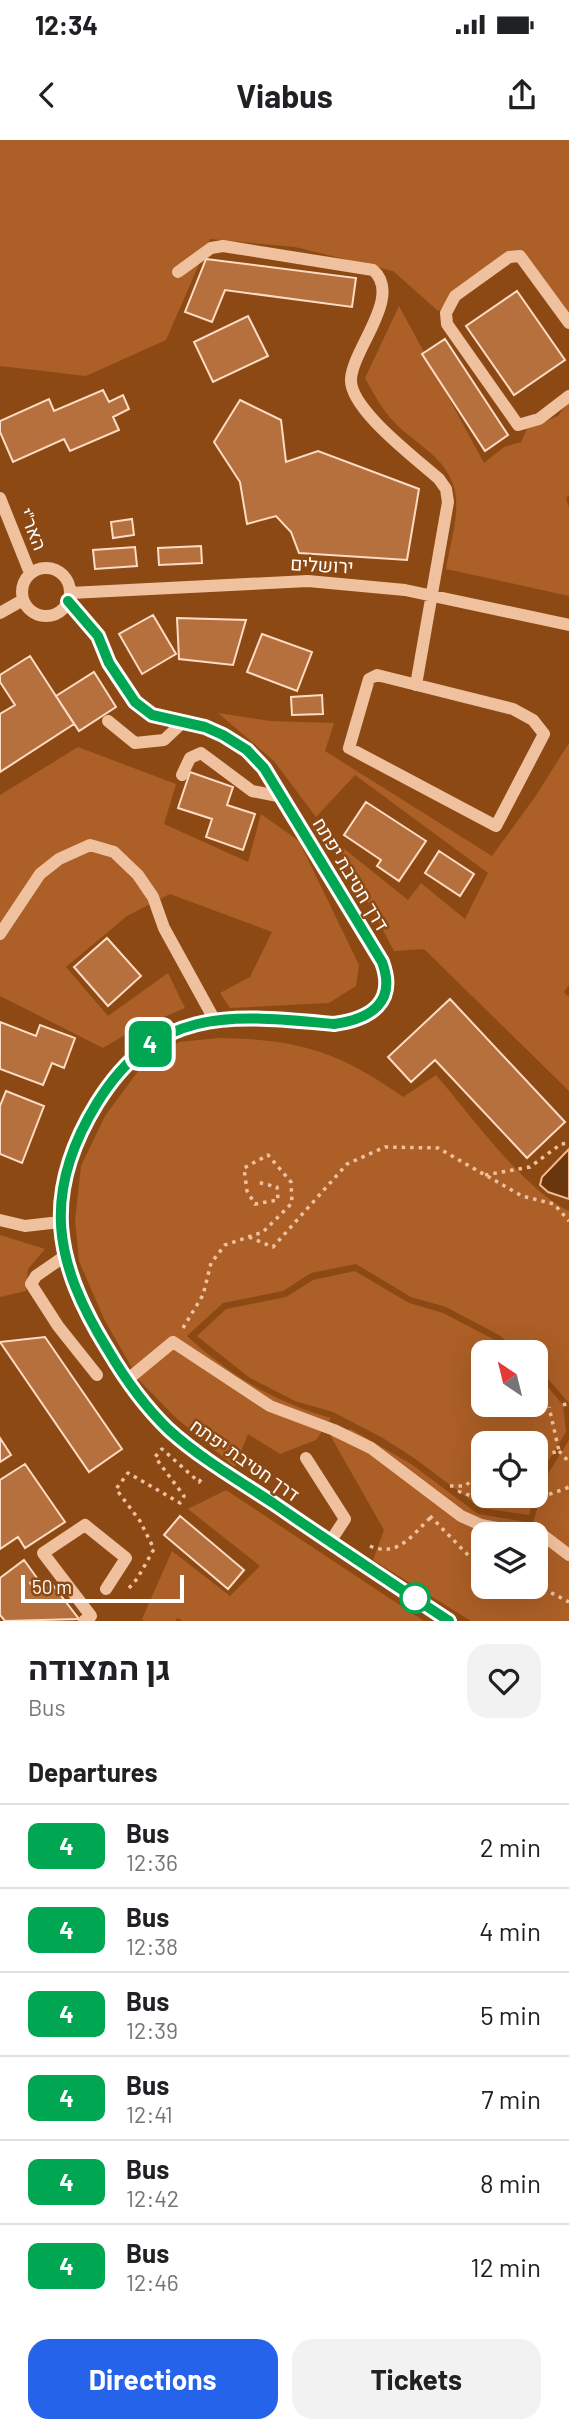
<!DOCTYPE html>
<html lang="en">
<head>
<meta charset="utf-8">
<style>
  :root { --surface:#fff; --page:#f2f2f2; --text:#202124; --muted:#757577; --line:#e0e0e0; --accent:#2563eb }
  body { margin:0; font-family:Barlow,Heebo,sans-serif; background:var(--page); color:var(--text); height:100vh; display:flex; flex-direction:column; font-size:26px; white-space:nowrap }
  * { box-sizing:border-box; margin:0 }
  p { font-size:23px; color:var(--muted) }
  .icon { flex:none; width:38px; height:38px; fill:none; stroke:currentColor; stroke-width:2; stroke-linecap:round; stroke-linejoin:round }
  .map { position:relative; height:1481px; overflow:hidden }
  .side { display:flex; flex-direction:column; background:var(--surface); flex:1 }
  .side>* { flex:none }
  .badge { padding:0 14px; border-radius:10px; font-size:24px; line-height:46px }
  .needle { width:46px; rotate:325deg }
  .tools { position:absolute; left:471px; top:1200px; display:grid; gap:14px }
  .tools a { display:grid; place-items:center; width:77px; height:77px; border-radius:14px; background:var(--surface); box-shadow:0 7px 28px #0002; font-size:35px }
  .scale { position:absolute; left:21px; bottom:18px; width:163px; box-sizing:border-box; padding-left:7px; border:4px solid #fff; border-top:0; font-size:19px; line-height:24px; white-space:nowrap; color:#fff; -webkit-text-stroke:5px #8d4914; paint-order:stroke }
  .map>.badge { position:absolute; translate:-50% -50%; box-shadow:0 0 0 4px #fff }
  h2 { padding:0 28px; font-size:26px; line-height:63px }
  .round { display:grid; place-items:center; flex:none; width:74px; height:74px; border-radius:21px; background:var(--page) }
  .summary { display:flex; align-items:center; justify-content:space-between; height:119px; padding:0 28px }
  h1 { font-size:33px; font-weight:700; line-height:52px }
  .button { display:flex; gap:14px; margin-top:auto; padding:14px 28px }
  .button a { flex:1; height:80px; border-radius:21px; background:var(--accent); color:#fff; font-size:28px; font-weight:700; line-height:80px; text-align:center }
  .button a+a { background:var(--page); color:var(--text) }
  ul { padding:0; list-style:none }
  li { display:flex; align-items:center; gap:21px; height:84px; padding:0 28px; border-top:2px solid var(--line) }
  li div { flex:1 }
  li b { display:block; font-size:26px }
  li em { font-style:normal }
  li .badge { min-width:77px; font-weight:700; text-align:center }
  .status { display:flex; justify-content:space-between; align-items:center; height:49px; padding:0 35px; background:var(--surface); direction:ltr }
  .status svg { height:19px; fill:currentColor }
  header { display:flex; justify-content:space-between; align-items:center; height:91px; padding:0 28px; background:var(--surface); font-size:32px; font-weight:700 }
  .map>svg:first-child { display:block }
  .green { fill:#ac5f26; fill-rule:evenodd }
  .water { fill:#69360d; stroke:#f3b890; stroke-width:2 }
  .building { fill:#b6703d; stroke:#fcdcc4; stroke-width:2 }
  .lines { fill:none; stroke-linecap:round; stroke-linejoin:round }
  .path { stroke:#f0c19e; stroke-width:3.5; stroke-dasharray:3.5 5; stroke-linecap:butt }
  .minor { stroke:#f0c19e; stroke-width:12 }
  .line-casing { stroke:#fff; stroke-width:16 }
  .line { stroke:#00a651; stroke-width:10 }
  .stop-dot { fill:#fff; stroke:#00a651; stroke-width:3.5 }
  .labels { text-anchor:middle; stroke-width:5; stroke-linejoin:round; paint-order:stroke }
  .street-label { font-size:19px; fill:#fff; stroke:#8d4914 }
</style>
</head>
<body>
<div class="status"><b>12:34</b><svg viewBox="0 0 49 12"><path d="M0 12V9h3v3zM5 12V6h3v6zM10 12V3h3v9zM15 12V0h3v12zM26 1h20v11H26zM47 4h2v5h-2z"/></svg></div>
<header><svg class="icon" aria-label="back" viewBox="0 0 24 24"><path d="M15 5l-7 7 7 7"/></svg>Viabus<svg class="icon" aria-label="share" viewBox="0 0 24 24"><path d="M12 15V3M7 8l5-5 5 5M5 13v7h14v-7"/></svg></header>
<div class="map">
<svg width="569" height="1481" viewBox="0 0 569 1481">
  <rect width="100%" height="100%" fill="#8d4914"/>
  <path class="green" d="M0 0H569V181L518 119 438 171 393 131 295 107 210 99 166 200 86 236 0 226Z
    M399 166 484 323 504 307 521 302 527 289 558 276 569 261V355L566 358 569 368V456L446 429C450 403 463 366 452 342 442 315 414 303 395 283 382 270 374 254 365 238Z
    M218 573 270 581 334 583 325 611 492 716 535 657 569 603V845L564 852 569 857V951L424 809 394 811 337 703 408 760 421 743 465 779 488 733 355 635 316 677 274 621Z
    M78 607 176 644 164 684 248 722 261 674 299 701 359 825 356 846 329 863 230 868 220 853 250 837 272 792 170 754 127 776 66 827 108 876 168 833 185 868 133 890 103 908 0 856V655Z
    M219 898C297 899 339 911 403 957L436 935C470 974 524 1050 569 1071V1263L536 1225V1213H521L499 1195 446 1167 411 1157 356 1124 311 1133 283 1151 223 1163 187 1196C230 1236 275 1262 331 1278L316 1300 280 1314 248 1294 235 1327 175 1277 139 1240 104 1179 79 1121 75 1080 81 1026 105 976 139 930 179 902Z
    M0 1095 45 1109 28 1129 26 1151 0 1157Z
    M355 1131 409 1163 443 1173 495 1200 510 1213H483V1265H536V1233L563 1265 566 1292 540 1334 536 1351V1304H483V1356H534L529 1375 481 1368 414 1318 381 1297 333 1272 295 1261 250 1238 197 1196 226 1169 286 1157 313 1140Z
    M351 1289 411 1324 478 1374 533 1383 546 1337 569 1300V1481H471L373 1420 384 1390 330 1295ZM483 1395H536V1447H483Z
    M226 1350 424 1481H183L177 1478 176 1481H144L142 1479 172 1411 230 1456 260 1426 188 1369Z"/>
  <path class="water" d="M569 1009V1059L548 1052 540 1045 542 1037Z"/>
  <path class="building" d="M206 119 356 138 352 167 225 150 212 182 185 172Z
    M517 151 565 220 514 255 466 186Z
    M248 176 268 216 213 242 194 202Z
    M445 199 508 295 485 311 422 214Z
    M103 250 109 262 123 255 129 269 113 277 119 290 70 311 64 299 13 322 0 292V281L49 259 54 271Z
    M240 260 281 280 286 322 318 311 419 349 407 420 299 413 291 392 276 376 247 384 240 342 214 302Z
    M132 379 134 395 113 398 111 382Z
    M201 406 202 423 159 425 158 408Z
    M135 407 137 426 95 429 93 410Z
    M153 475 176 514 142 534 119 494Z
    M177 478 246 480 233 525 179 519Z
    M262 494 312 512 297 551 247 532Z
    M30 516 74 584 0 632V574L15 565 0 542V535Z
    M94 532 116 567 79 591 56 556Z
    M322 555 323 574 292 575 291 557Z
    M190 632 233 647 227 665 255 674 243 710 206 697 212 679 178 668Z
    M366 662 426 701 399 741 377 726 381 720 344 695Z
    M439 711 474 734 460 756 425 733Z
    M107 798 141 836 108 866 74 827Z
    M450 859 565 982 527 1018 435 920 411 942 388 917Z
    M0 882 36 896 40 885 75 898 64 928 52 923 43 945 0 929Z
    M6 951 44 966 22 1023 0 1014V966Z
    M45 1197 122 1309 89 1332 0 1202Z
    M0 1298 11 1315 0 1322Z
    M25 1324 65 1382 25 1408 18 1397 0 1409V1340Z
    M180 1376 244 1430 228 1449 164 1395Z
    M24 1420 37 1438 30 1443 39 1455 52 1444 79 1479 5 1481 0 1475V1438Z"/>
  <g class="lines">
    <path class="path" d="M485 1035 530 1027 561 1004 569 1003
      M249 1097 273 1107 347 1024 385 1007 438 1008 522 1056 554 1064 569 1081
      M183 1188 203 1155 211 1123 225 1105 263 1092 292 1063 291 1042 268 1015 244 1028 247 1051 255 1064 278 1060 277 1047 257 1042
      M563 1265 569 1263
      M559 1311 569 1322
      M536 1317 559 1311 549 1267
      M450 1346H465L483 1331
      M458 1351C499 1368 529 1363 569 1347
      M430 1376 470 1417 483 1422
      M370 1406C398 1418 412 1395 431 1377
      M536 1445 569 1462
      M129 1448 137 1439 154 1409 140 1381 116 1349 128 1333 180 1363 184 1356 155 1317 162 1309 199 1342 204 1336"/>
    <path class="minor" d="M178 132 211 108 223 106 373 130C403 156 353 208 351 239 349 269 418 320 439 339L446 349 448 362 416 545
      M569 183 520 116 509 117 455 156 446 173 447 184 518 285 539 279 569 256
      M0 358 30 433
      M22 452a24 24 0 1 1 48 0a24 24 0 1 1-48 0Z
      M70 453 308 441 405 450 569 485
      M67 462 98 496 109 523 135 562 152 575 205 587 223 595 247 610 264 628 382 823C397 862 371 879 334 884 264 878 184 866 128 921 114 934 104 952 94 968 39 1056 56 1127 108 1210 125 1239 145 1267 169 1290 200 1318 238 1340 273 1363 331 1403 390 1442 449 1481
      M0 473 23 460
      M377 535 513 569 533 580 544 594 496 686 349 608 369 539Z
      M108 581 135 603 164 600 182 583
      M182 635 190 618 201 613 252 651 283 657
      M0 794 40 734 59 719 90 705 114 712 138 735 153 757 164 788 214 879
      M0 1080 25 1086 60 1082
      M65 1116 36 1136 31 1144 58 1186 97 1235
      M127 1240 173 1202 270 1266 334 1290 371 1308 461 1376 481 1385 535 1395
      M306 1318 345 1379 330 1402
      M536 1395 544 1396 569 1415
      M84 1481 91 1476 43 1413 85 1385 126 1418 106 1449"/>
  </g>
  <g class="lines">
    <defs>
      <path id="line" d="M68 461 98 496 109 523 135 562 152 575 205 587 223 595 247 610 264 628 382 822C397 862 371 879 334 884 232 875 158 865 97 963 41 1054 54 1123 108 1210 125 1239 145 1267 169 1290 200 1318 238 1340 273 1363 331 1403 390 1442 449 1481"/>
    </defs>
    <use href="#line" class="line-casing"/>
    <use href="#line" class="line"/>
  </g>
  <circle class="stop-dot" cx="415" cy="1458" r="14"/>
  <g class="labels">
    <g class="street-label">
      <text transform="translate(33 389) rotate(68)" y="7">האר"י</text>
      <text transform="translate(322 425) rotate(3)" y="7">ירושלים</text>
      <text transform="translate(351 734) rotate(59)" y="7">דרך חטיבת יפתח</text>
      <text transform="translate(245 1320) rotate(35)" y="7">דרך חטיבת יפתח</text>
    </g>
  </g>
</svg>
<div class="tools">
<a><svg class="needle" viewBox="-14 -14 28 28"><path d="M0-13l5 13h-10z" fill="#e53935"/><path d="M0 13l5-13h-10z" fill="#757577"/></svg></a>
<a><svg class="icon" aria-label="locate" viewBox="0 0 24 24"><circle cx="12" cy="12" r="6"/><path d="M12 2v4M12 18v4M2 12h4M18 12h4"/></svg></a>
<a><svg class="icon" aria-label="layers" viewBox="0 0 24 24"><path d="M12 4l9 5-9 5-9-5zM3 14l9 5 9-5"/></svg></a>
</div>
<div class="scale">50 m</div>
<b class="badge" style="left:150px;top:904px;background:#00a651;color:#fff">4</b>
</div>
<section class="side">
<div class="summary"><div><h1>גן המצודה</h1><p>Bus</p></div><a class="round"><svg class="icon" aria-label="heart" viewBox="0 0 24 24"><path d="M12 20l-8-8c-3-5 5-10 8-4 3-6 11-1 8 4z"/></svg></a></div>
<h2>Departures</h2>
<ul>
<li><span class="badge" style="background:#00a651;color:#fff">4</span><div><b>Bus</b><p>12:36</p></div><em>2 min</em></li>
<li><span class="badge" style="background:#00a651;color:#fff">4</span><div><b>Bus</b><p>12:38</p></div><em>4 min</em></li>
<li><span class="badge" style="background:#00a651;color:#fff">4</span><div><b>Bus</b><p>12:39</p></div><em>5 min</em></li>
<li><span class="badge" style="background:#00a651;color:#fff">4</span><div><b>Bus</b><p>12:41</p></div><em>7 min</em></li>
<li><span class="badge" style="background:#00a651;color:#fff">4</span><div><b>Bus</b><p>12:42</p></div><em>8 min</em></li>
<li><span class="badge" style="background:#00a651;color:#fff">4</span><div><b>Bus</b><p>12:46</p></div><em>12 min</em></li>
</ul>
<div class="button"><a>Directions</a><a>Tickets</a></div>
</section>
</body>
</html>
